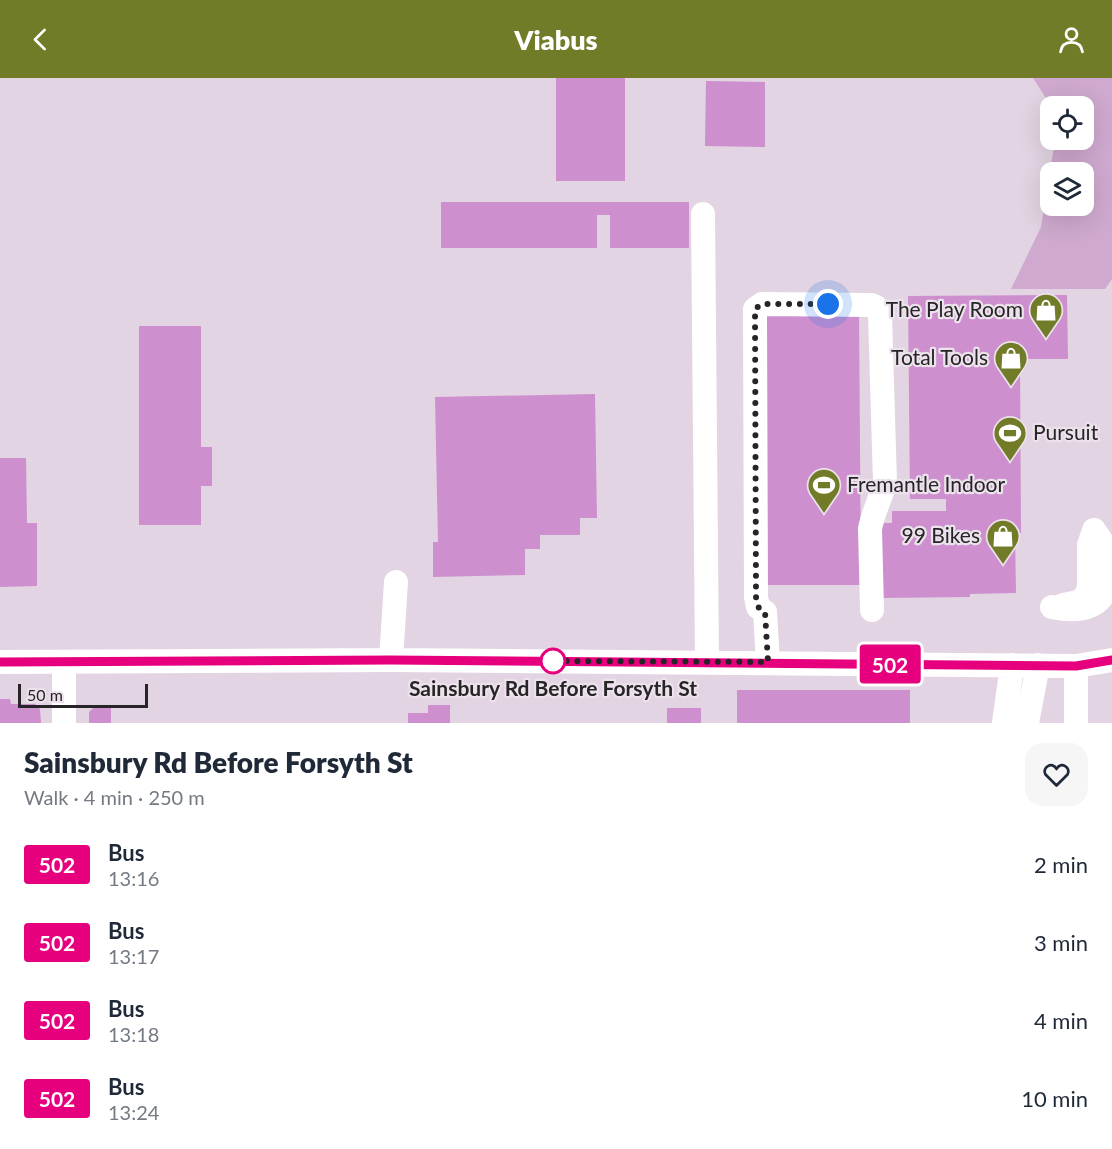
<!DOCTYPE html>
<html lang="en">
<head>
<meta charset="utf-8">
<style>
  :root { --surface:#fff; --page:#f6f6f7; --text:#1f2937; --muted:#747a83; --accent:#727c28 }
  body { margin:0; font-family:Lato,sans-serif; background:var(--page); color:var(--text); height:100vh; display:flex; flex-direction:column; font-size:22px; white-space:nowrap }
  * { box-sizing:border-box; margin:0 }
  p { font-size:20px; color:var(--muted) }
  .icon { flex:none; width:33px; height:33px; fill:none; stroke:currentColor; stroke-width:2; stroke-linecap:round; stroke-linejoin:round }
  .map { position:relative; height:645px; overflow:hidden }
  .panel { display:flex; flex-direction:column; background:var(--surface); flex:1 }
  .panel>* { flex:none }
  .badge { padding:0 12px; border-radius:4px; font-size:21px; line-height:39px }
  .buttons { position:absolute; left:1040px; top:18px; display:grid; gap:12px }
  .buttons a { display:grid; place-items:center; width:54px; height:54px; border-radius:12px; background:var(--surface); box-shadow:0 6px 24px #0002; font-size:30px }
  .scale { position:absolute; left:18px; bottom:15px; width:130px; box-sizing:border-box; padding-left:6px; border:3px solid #272427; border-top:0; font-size:16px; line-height:21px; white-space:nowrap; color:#272427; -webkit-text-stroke:4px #ebe2eb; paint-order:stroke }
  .you { position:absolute; width:30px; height:30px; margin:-15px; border:4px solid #fff; border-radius:50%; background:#1a73e8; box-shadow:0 0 0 9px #1a73e833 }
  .map>.badge { position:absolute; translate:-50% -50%; box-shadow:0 0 0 3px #fff }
  .round { display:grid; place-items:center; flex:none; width:63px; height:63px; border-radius:18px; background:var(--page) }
  .headline { display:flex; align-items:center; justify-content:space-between; height:102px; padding:0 24px }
  h1 { font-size:28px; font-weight:800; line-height:45px }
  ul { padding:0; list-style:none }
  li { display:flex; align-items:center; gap:18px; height:78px; padding:0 24px }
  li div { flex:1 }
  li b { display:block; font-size:22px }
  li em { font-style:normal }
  li .badge { min-width:66px; font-weight:700; text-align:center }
  header { display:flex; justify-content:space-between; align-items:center; height:78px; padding:0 24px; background:var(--accent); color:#fff; font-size:27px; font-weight:800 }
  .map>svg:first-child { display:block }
  .built { fill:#e2d4e2; fill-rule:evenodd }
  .green { fill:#cfa9cf; fill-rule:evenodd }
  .building { fill:#cd8fce }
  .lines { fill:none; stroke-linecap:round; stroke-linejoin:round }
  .minor { stroke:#fff; stroke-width:24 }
  .line-casing { stroke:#fff; stroke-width:14 }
  .line { stroke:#e6007e; stroke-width:9 }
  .walk { stroke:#272427; stroke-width:6; stroke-dasharray:0 10.8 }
  .stop-dot { fill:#fff; stroke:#e6007e; stroke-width:3 }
  .labels { text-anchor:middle; stroke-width:4.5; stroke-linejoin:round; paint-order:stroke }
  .poi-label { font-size:21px; fill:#272427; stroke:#ebe2eb; text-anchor:end }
  .stop-label { font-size:21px; font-weight:bold; fill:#272427; stroke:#ebe2eb }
</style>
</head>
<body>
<header><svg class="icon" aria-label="back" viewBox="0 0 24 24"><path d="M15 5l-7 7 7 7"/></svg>Viabus<svg class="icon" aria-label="person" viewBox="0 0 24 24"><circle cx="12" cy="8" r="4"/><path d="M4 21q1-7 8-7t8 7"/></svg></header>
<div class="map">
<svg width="1112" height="645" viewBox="0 0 1112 645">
  <rect width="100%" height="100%" fill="#ebe2eb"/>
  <path class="built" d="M0 0H1112V645H0ZM1050 28H1083V62H1050ZM1050 94H1083V128H1050Z"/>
  <path class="green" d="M1033 0H1112V201L1105 211H1011L1041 149 1055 62H1083V28H1051ZM1050 94H1083V128H1050Z"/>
  <path class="building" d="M556 0H625V103H556Z
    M706 3 765 4V69L705 68Z
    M441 124H689V170H610V137H597V170H441Z
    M1067 217 1068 281H1020L1021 455H1015L1016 515 970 516V519L881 520V445H892V433H946V421H910L908 218Z
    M859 232 861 507H764L761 238Z
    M139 248H201V369H212V408H201V447H139Z
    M595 316 597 440H580V457H540V471H525V497L433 499V464H438L435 319Z
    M0 380H26L27 445H37V508L0 509Z
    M737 612H910V645H737Z
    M0 621H10L11 626H35L40 631 41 645H0Z
    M96 627H111V645H89V634Z
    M428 627H450V645H408V635H428Z
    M667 630H701V645H667Z"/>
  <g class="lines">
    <path class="minor" d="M703 136 707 584
      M1063 527 1078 524 1086 518 1089 509V467L1094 452
      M1052 529C1090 537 1112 526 1110 480 1108 471 1099 460 1094 452
      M391 582 396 504
      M0 584 391 582 1076 588 1112 582
      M64 584V645
      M768 584 765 534 758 529 756 519 755 237V231L762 226 871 227 876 229 880 237 885 404C881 420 873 434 870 451L872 532
      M1076 588V645
      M1004 645 1012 587
      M1027 645 1038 587"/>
  </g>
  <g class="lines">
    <defs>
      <path id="line" d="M0 584 391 582 1076 588 1112 582"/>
    </defs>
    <use href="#line" class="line-casing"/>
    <use href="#line" class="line"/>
    <path class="walk" d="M553 583H549L768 584 765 534 758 529 756 519 755 231 762 226H828"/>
  </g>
  <defs>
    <symbol id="shop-pin" viewBox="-11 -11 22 30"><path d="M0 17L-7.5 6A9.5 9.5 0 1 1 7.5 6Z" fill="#727c28" stroke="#ebe2eb"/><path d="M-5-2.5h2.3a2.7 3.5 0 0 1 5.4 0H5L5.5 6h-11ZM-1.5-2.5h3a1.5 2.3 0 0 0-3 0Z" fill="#fff"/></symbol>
    <symbol id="stadium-pin" viewBox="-11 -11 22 30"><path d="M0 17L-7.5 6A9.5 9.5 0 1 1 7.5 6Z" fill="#727c28" stroke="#ebe2eb"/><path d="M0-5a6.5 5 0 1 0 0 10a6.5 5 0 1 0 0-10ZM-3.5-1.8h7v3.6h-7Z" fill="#fff"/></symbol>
  </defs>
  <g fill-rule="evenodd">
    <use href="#shop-pin" x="1027" y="213" width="38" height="52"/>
    <use href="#shop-pin" x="992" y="261" width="38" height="52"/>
    <use href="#stadium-pin" x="991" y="336" width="38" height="52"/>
    <use href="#stadium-pin" x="805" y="388" width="38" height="52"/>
    <use href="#shop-pin" x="984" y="439" width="38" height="52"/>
  </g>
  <circle class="stop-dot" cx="553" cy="583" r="12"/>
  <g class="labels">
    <g class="poi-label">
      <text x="1023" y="239">The Play Room</text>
      <text x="988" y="287">Total Tools</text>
      <text x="1033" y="362" text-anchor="start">Pursuit</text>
      <text x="847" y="414" text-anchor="start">Fremantle Indoor</text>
      <text x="980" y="465">99 Bikes</text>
    </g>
    <g class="stop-label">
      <text x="553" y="618">Sainsbury Rd Before Forsyth St</text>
    </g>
  </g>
</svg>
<div class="buttons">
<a><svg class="icon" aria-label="locate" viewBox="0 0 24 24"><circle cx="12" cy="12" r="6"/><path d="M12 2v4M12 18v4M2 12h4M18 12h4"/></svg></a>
<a><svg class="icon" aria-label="layers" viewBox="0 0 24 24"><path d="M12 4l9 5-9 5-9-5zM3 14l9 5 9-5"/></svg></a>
</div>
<div class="scale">50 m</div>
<div class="you" style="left:828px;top:226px"></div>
<b class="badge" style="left:890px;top:586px;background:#e6007e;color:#fff">502</b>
</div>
<section class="panel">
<div class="headline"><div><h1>Sainsbury Rd Before Forsyth St</h1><p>Walk · 4 min · 250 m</p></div><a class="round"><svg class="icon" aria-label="heart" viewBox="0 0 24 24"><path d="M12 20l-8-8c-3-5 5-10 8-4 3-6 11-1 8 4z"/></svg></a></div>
<ul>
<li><span class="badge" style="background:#e6007e;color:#fff">502</span><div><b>Bus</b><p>13:16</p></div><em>2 min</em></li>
<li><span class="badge" style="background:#e6007e;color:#fff">502</span><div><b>Bus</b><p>13:17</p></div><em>3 min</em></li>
<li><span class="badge" style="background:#e6007e;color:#fff">502</span><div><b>Bus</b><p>13:18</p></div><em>4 min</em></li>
<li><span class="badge" style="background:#e6007e;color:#fff">502</span><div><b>Bus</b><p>13:24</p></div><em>10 min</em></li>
</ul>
</section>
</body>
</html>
